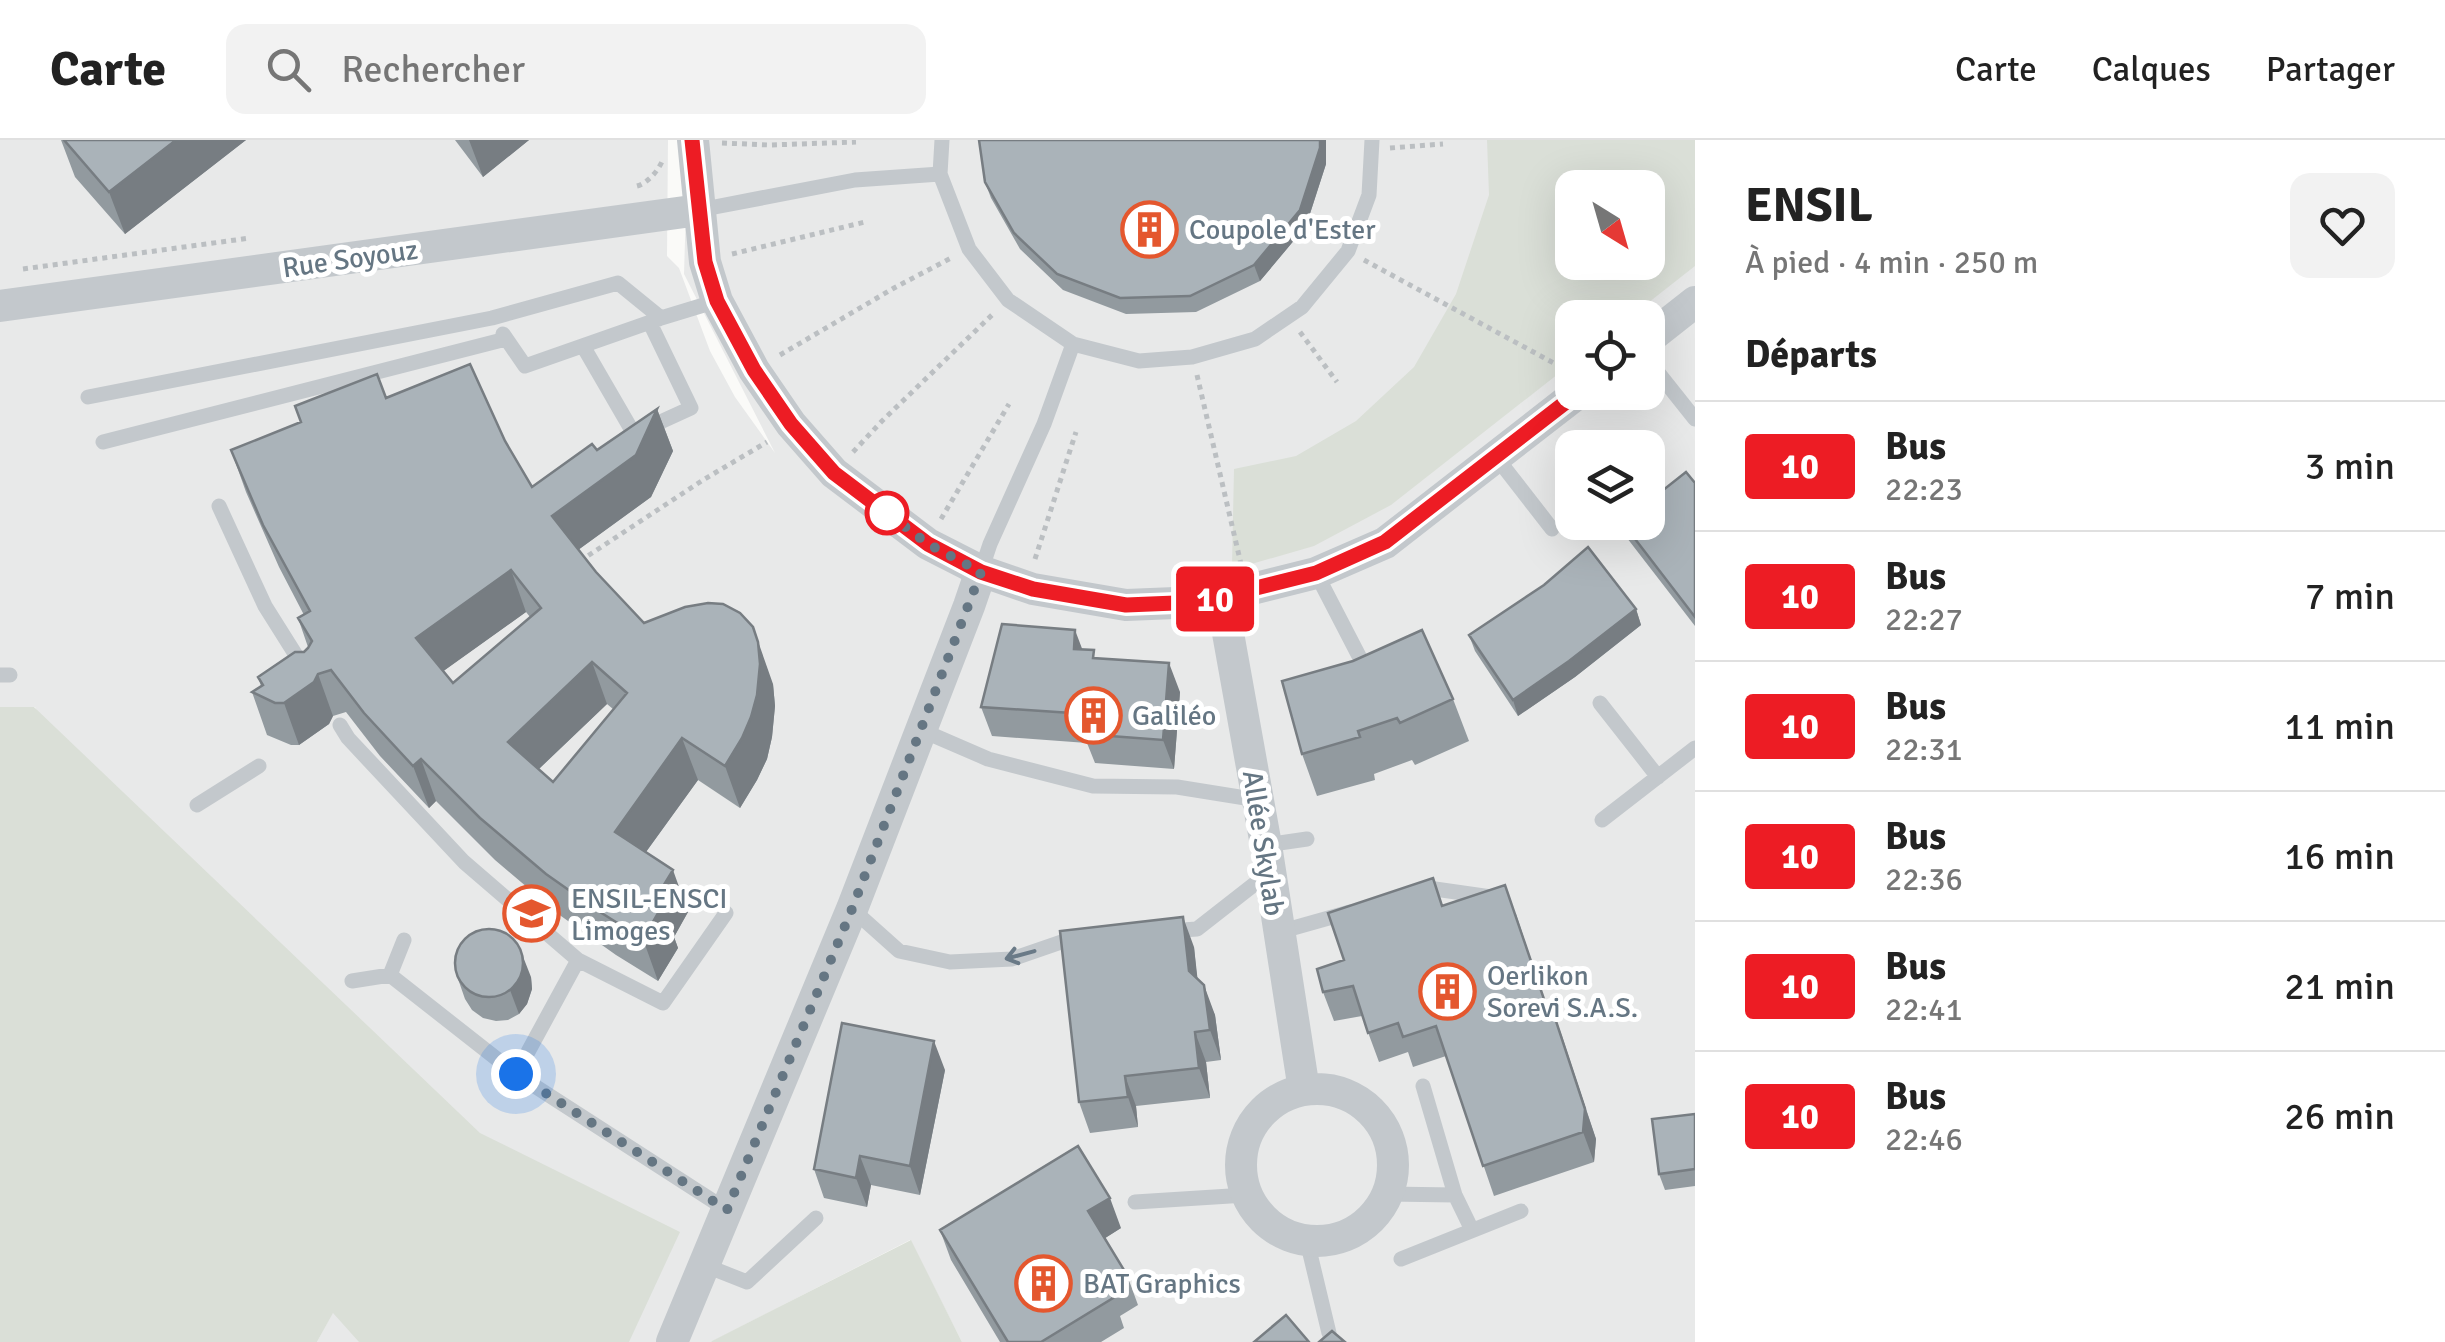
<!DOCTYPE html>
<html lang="fr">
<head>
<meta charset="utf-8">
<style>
  :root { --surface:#fff; --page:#f2f2f2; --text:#222; --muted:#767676; --line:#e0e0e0 }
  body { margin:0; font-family:Signika,sans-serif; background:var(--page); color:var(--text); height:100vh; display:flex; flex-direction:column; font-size:38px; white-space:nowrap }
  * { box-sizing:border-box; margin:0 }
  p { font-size:32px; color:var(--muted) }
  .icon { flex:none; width:55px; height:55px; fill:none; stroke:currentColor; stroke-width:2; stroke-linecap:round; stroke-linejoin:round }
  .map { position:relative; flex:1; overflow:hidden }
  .details { display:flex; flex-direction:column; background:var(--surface); width:750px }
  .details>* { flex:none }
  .badge { padding:0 20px; border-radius:8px; font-size:35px; line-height:65px }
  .needle { width:65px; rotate:143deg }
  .controls { position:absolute; left:1555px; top:30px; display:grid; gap:20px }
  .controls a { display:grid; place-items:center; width:110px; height:110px; border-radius:20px; background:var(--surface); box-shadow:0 10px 40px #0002; font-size:50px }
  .you { position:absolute; width:50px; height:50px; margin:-25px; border:8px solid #fff; border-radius:50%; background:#1a73e8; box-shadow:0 0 0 15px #1a73e833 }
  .map>.badge { position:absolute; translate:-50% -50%; box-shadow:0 0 0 5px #fff }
  h2 { padding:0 50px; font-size:38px; line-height:90px }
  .round { display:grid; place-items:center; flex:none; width:105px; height:105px; border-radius:20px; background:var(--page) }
  .summary { display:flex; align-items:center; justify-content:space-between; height:170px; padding:0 50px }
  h1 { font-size:48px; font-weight:700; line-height:75px }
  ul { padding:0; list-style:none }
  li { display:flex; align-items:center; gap:30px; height:130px; padding:0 50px; border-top:2px solid var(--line) }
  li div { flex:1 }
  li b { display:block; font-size:38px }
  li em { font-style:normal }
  li .badge { min-width:110px; font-weight:700; text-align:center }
  header { display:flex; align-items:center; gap:60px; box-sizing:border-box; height:140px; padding:0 50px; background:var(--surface); border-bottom:2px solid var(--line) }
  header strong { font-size:48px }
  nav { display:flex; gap:55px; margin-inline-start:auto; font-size:35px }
  .search { width:700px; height:90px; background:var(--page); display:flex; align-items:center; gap:25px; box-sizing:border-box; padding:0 35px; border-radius:20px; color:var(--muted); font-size:38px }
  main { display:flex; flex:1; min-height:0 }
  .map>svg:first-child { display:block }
  .built { fill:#e8e9e9; fill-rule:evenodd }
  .green { fill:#dadfd7; fill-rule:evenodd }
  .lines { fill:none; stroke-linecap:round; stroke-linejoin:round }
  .path { stroke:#bbbfc2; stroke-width:5; stroke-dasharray:5 5; stroke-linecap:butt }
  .lane { stroke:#c3c8cc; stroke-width:15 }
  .street { stroke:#c3c8cc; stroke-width:32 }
  .wall { fill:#929a9f; fill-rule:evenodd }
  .shaded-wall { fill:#777d82 }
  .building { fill:#aab3b9; stroke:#777d82; stroke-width:2.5; fill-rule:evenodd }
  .oneway { stroke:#6a7a87 }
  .line-casing { stroke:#fff; stroke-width:22 }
  .line { stroke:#ed1c24; stroke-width:15 }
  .walk { stroke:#657683; stroke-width:10; stroke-dasharray:0 18 }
  .stop-dot { fill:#fff; stroke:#ed1c24; stroke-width:5 }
  .labels { text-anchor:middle; stroke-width:10; stroke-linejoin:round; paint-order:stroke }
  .poi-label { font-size:28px; fill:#657683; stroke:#fff; text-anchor:start }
  .street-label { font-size:28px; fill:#657683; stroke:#fff }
</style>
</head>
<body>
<header>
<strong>Carte</strong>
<div class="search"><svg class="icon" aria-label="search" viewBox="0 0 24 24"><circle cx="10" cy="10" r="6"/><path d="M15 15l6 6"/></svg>Rechercher</div>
<nav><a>Carte</a><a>Calques</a><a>Partager</a></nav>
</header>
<main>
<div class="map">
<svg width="1695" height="1202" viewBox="0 0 1695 1202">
  <rect width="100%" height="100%" fill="#fafaf8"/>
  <path class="built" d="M0 0H668L667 116 679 128 710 211 735 257 775 313 684 134 688 0H1695V1202H962L910 1100 711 1202H317L333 1172 35 567H0ZM1572 48H1648V122H1572ZM1572 178H1648V252H1572ZM1572 308H1648V382H1572Z"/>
  <path class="green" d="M1487 0H1695V126L1630 177 1572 178V223L1391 365 1314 406 1241 427 1232 426 1234 329 1296 316 1356 281 1414 227 1456 154 1489 55ZM1572 48H1648V122H1572Z
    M0 567H34L480 993 680 1092 629 1202H359L333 1173 317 1202H0Z
    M911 1100 962 1202H711L712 1201Z"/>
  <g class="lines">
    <path class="path" d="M722 3 770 5 856 2
      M1390 8 1443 4
      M637 46C648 43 659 30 663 19
      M732 114 865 82
      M1364 120 1561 227
      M23 129 250 98
      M1300 192 1337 242
      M780 215 894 148 953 117
      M1197 235 1241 424
      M853 312 882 281 994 173
      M941 379 1009 264
      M1035 419 1076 292
      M580 421 703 340 767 302"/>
    <path class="lane" d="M942 0 940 34 969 109 1008 160 1073 204 1139 221 1192 217 1255 199 1302 167 1348 111 1369 55 1372 0
      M699 70 855 40 940 34
      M503 194 525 226 659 179
      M583 206 634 294 691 268 650 183
      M1648 220 1695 279
      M88 257 492 178 618 143 661 178 717 161
      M103 302 506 199
      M1496 317 1552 389
      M219 366 265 466 304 528
      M981 431 990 404 1044 284 1073 204
      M1316 433 1360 518
      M0 535H10
      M1600 563 1658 637
      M340 585 348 598 464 722 578 820 516 934
      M921 590 988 619 1093 646 1177 647 1258 660
      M197 665 259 626
      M1602 680 1695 608
      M1266 705 1307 699
      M1420 753 1435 749 1491 757
      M852 769 899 811 950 822 1012 819 1070 799 1081 798
      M1168 791 1197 789 1270 732
      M1279 792 1350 772
      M578 820 663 863 726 773
      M390 835 404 800
      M352 841 390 835 516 934 727 1070
      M1423 946 1455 1055
      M1388 1054 1455 1055 1472 1090
      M1135 1062 1246 1055
      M1307 1101 1329 1193
      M1401 1119 1521 1071
      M704 1125 747 1142 816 1078"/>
    <path class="street" d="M693 0 705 122 717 161 754 230 791 284 834 333 928 404 981 431 1033 449 1126 465 1200 462 1316 433 1385 403 1579 252
      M0 166 699 70
      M1648 199 1695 162
      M1225 457 1226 482 1266 705 1304 950
      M1241 1025a76 76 0 1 1 152 0a76 76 0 1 1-152 0Z
      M672 1202 852 769 969 466 981 431"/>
  </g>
  <path class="wall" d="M61 0H246L125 94 75 37Z
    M455 0H529L483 37Z
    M1326 24 1306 86 1260 141 1196 172 1126 174 1063 150 1020 109 991 58 985 42Z
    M386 258 505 301 532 347 597 310 657 269 673 311 651 357 578 410 596 432 644 483 773 544 775 566 772 597 767 619 757 640 740 668 698 640 646 712 688 772 674 797 678 808 658 841 616 815 561 776 495 720 436 661 429 668 380 616 346 572 333 576 329 584 299 605H291L267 595 252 552 261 546 258 537 304 512 308 507 298 478 304 475 279 427 246 352 231 310ZM526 472 530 477 453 543 443 531ZM607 564 613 569 553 642 539 629Z
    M1695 343V486L1627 398 1622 382Z
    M1636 469 1641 485 1575 537 1518 576 1475 511 1469 495Z
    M1083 510 1096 518 1180 552 1174 629 1095 623 1087 603 992 596 981 567Z
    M1282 541 1453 559 1469 601 1415 625 1412 620 1374 634 1375 640 1317 656 1302 614Z
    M1443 766 1516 774 1547 868 1551 866 1562 896 1596 999 1594 1022 1494 1056 1446 916 1413 927 1408 912 1379 922 1362 876 1334 881 1323 852Z
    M1194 807 1197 839 1215 875 1221 920 1206 922 1210 958 1136 966 1138 987 1090 993 1079 962Z
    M457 836 531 837 532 849 527 864 519 874 508 880 496 881 483 878 472 870 465 859Z
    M945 930 920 1055 871 1045 867 1067 824 1058 814 1029Z
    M1695 974V1046L1665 1050 1659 1034Z
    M1121 1088 1105 1098 1127 1135 1138 1165 1120 1176 1124 1188 1101 1202H1000L951 1120 940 1090Z"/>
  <path class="shaded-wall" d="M176 0H246L125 94 109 52Z
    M469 0H529L483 37Z
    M1320 0H1326V24L1306 86 1260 141 1254 125Z
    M657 269 673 311 651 357 567 418 552 376Z
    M511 430 526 472 431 540 416 498Z
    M1636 469 1641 485 1575 537 1518 576 1513 560Z
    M753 487 773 544 775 566 772 597 767 619 757 640 740 668 725 626Z
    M1075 490 1086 519 1074 509Z
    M592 522 607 564 523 644 508 602Z
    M1169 523 1180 552 1174 629 1163 600Z
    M318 534 333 576 329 584 299 605 284 563Z
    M682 598 698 640 630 734 615 692Z
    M421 619 436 661 429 668 413 626Z
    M673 730 688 772 674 797 678 808 658 841 643 799 654 761Z
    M1183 777 1194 807 1200 861 1189 831Z
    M522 814 531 837 532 849 527 864 519 874 510 850Z
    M1204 845 1215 875 1221 920 1210 890Z
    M1551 866 1596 999 1594 1022 1583 992Z
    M1195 892 1206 922 1210 958 1199 928Z
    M934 901 945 930 920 1055 910 1026Z
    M1125 936 1136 966 1138 987 1128 957Z
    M860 1016 871 1045 867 1067 856 1038Z
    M1110 1058 1121 1088 1099 1102 1088 1071Z"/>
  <path class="building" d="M64 0H176L109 52Z
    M979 0H1320V8L1300 70 1254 125 1190 156 1120 158 1057 134 1014 93 985 42Z
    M470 224 505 301 532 347 592 304 597 310 657 269 636 315 552 376 596 432 644 483 685 467 708 463 723 464 740 473 753 487 758 502 760 524 757 555 751 577 742 598 725 626 682 598 615 692 673 730 654 761 662 766 643 799 600 772 546 734 480 678 421 619 413 626 364 573 331 530 318 534 314 542 284 563H275L252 552 263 545 258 537 295 512H304L308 508 312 501 298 478 310 471 263 385 231 310 301 282 295 266 377 234 386 258ZM511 430 541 468 453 543 416 498ZM592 522 627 553 553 642 508 602Z
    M1686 332 1695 343V477L1622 382H1648V362Z
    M1588 407 1636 469 1569 521 1513 560 1469 495 1544 445Z
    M1002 484 1075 490 1074 509 1094 510 1093 518 1169 523 1163 600 1084 594 1086 574 981 567Z
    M1422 490 1453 559 1400 583 1397 578 1358 591 1360 597 1302 614 1282 541 1353 521Z
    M1433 738 1442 766 1505 745 1547 868 1551 866 1585 969 1583 992 1483 1026 1436 886 1403 897 1398 883 1368 893 1353 846 1323 852 1317 829 1344 820 1328 773Z
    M1183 777 1189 831 1204 845 1210 890 1195 892 1199 928 1125 936 1128 957 1079 962 1060 791Z
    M455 823a34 34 0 1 1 68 0a34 34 0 1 1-68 0Z
    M842 883 934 901 910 1026 860 1016 856 1038 814 1029Z
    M1695 974V1029L1659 1034 1652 979Z
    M1078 1006 1110 1058 1088 1071 1127 1135 1107 1148 1113 1158 1041 1202H1008L940 1090Z
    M1286 1175 1309 1202H1254Z
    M1332 1191 1345 1202H1319Z"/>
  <defs><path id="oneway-shaft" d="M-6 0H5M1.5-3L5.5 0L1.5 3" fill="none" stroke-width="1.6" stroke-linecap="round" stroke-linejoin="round" transform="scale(2.5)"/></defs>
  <use class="oneway" href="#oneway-shaft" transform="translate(1020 815) rotate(165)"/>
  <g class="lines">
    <defs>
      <path id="line" d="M692 0 705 122 717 161 754 230 791 284 834 333 928 404 981 432 1033 449 1126 465 1200 462 1316 433 1385 402 1579 252"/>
    </defs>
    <use href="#line" class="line-casing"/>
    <use href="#line" class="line"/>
    <path class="walk" d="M516 934 727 1070 852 769 981 432 928 404 880 368 887 373"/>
  </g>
  <defs>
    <symbol id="building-ring" viewBox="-11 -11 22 22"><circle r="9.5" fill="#fff" stroke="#e4572e" stroke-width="1.5"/><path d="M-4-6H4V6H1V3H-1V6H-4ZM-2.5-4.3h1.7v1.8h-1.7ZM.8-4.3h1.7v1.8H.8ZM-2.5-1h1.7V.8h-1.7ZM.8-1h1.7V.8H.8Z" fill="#e4572e"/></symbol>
    <symbol id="university-ring" viewBox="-11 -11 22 22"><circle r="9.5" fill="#fff" stroke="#e4572e" stroke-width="1.5"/><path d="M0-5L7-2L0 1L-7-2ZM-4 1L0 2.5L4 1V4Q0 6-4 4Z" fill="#e4572e"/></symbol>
  </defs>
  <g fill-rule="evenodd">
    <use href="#building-ring" x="1118" y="58" width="63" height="63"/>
    <use href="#building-ring" x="1062" y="544" width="63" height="63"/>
    <use href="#university-ring" x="500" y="742" width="63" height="63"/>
    <use href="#building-ring" x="1416" y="820" width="63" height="63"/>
    <use href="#building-ring" x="1012" y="1112" width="63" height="63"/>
  </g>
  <circle class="stop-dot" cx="887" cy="373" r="20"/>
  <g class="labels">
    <g class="poi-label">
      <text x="1189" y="99">Coupole d'Ester</text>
      <text x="1132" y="585">Galiléo</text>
      <text x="571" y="768">ENSIL-ENSCI<tspan x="571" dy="32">Limoges</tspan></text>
      <text x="1487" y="845">Oerlikon<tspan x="1487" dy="32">Sorevi S.A.S.</tspan></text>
      <text x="1083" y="1153">BAT Graphics</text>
    </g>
    <g class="street-label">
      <text transform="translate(350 118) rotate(-8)" y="10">Rue Soyouz</text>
      <text transform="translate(1264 703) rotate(81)" y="10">Allée Skylab</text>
    </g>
  </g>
</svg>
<div class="controls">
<a><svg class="needle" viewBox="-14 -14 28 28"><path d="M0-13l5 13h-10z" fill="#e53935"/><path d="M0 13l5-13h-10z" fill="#767676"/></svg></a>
<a><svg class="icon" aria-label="locate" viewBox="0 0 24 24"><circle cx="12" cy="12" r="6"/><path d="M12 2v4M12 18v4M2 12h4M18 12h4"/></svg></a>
<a><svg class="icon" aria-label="layers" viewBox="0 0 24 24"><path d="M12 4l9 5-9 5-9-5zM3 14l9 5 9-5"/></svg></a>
</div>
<div class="you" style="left:516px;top:934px"></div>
<b class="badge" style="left:1215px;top:459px;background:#ed1c24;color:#fff">10</b>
</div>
<section class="details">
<div class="summary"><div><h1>ENSIL</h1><p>À pied · 4 min · 250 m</p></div><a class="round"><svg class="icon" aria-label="heart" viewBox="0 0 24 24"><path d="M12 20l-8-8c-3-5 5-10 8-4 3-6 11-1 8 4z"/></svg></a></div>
<h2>Départs</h2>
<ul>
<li><span class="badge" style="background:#ed1c24;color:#fff">10</span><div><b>Bus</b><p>22:23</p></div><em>3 min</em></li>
<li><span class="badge" style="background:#ed1c24;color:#fff">10</span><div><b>Bus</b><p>22:27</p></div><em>7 min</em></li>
<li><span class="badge" style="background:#ed1c24;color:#fff">10</span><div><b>Bus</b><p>22:31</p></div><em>11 min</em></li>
<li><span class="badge" style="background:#ed1c24;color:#fff">10</span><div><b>Bus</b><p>22:36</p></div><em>16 min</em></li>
<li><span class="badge" style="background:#ed1c24;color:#fff">10</span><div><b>Bus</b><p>22:41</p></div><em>21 min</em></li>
<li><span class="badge" style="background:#ed1c24;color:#fff">10</span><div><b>Bus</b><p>22:46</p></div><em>26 min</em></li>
</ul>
</section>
</main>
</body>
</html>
